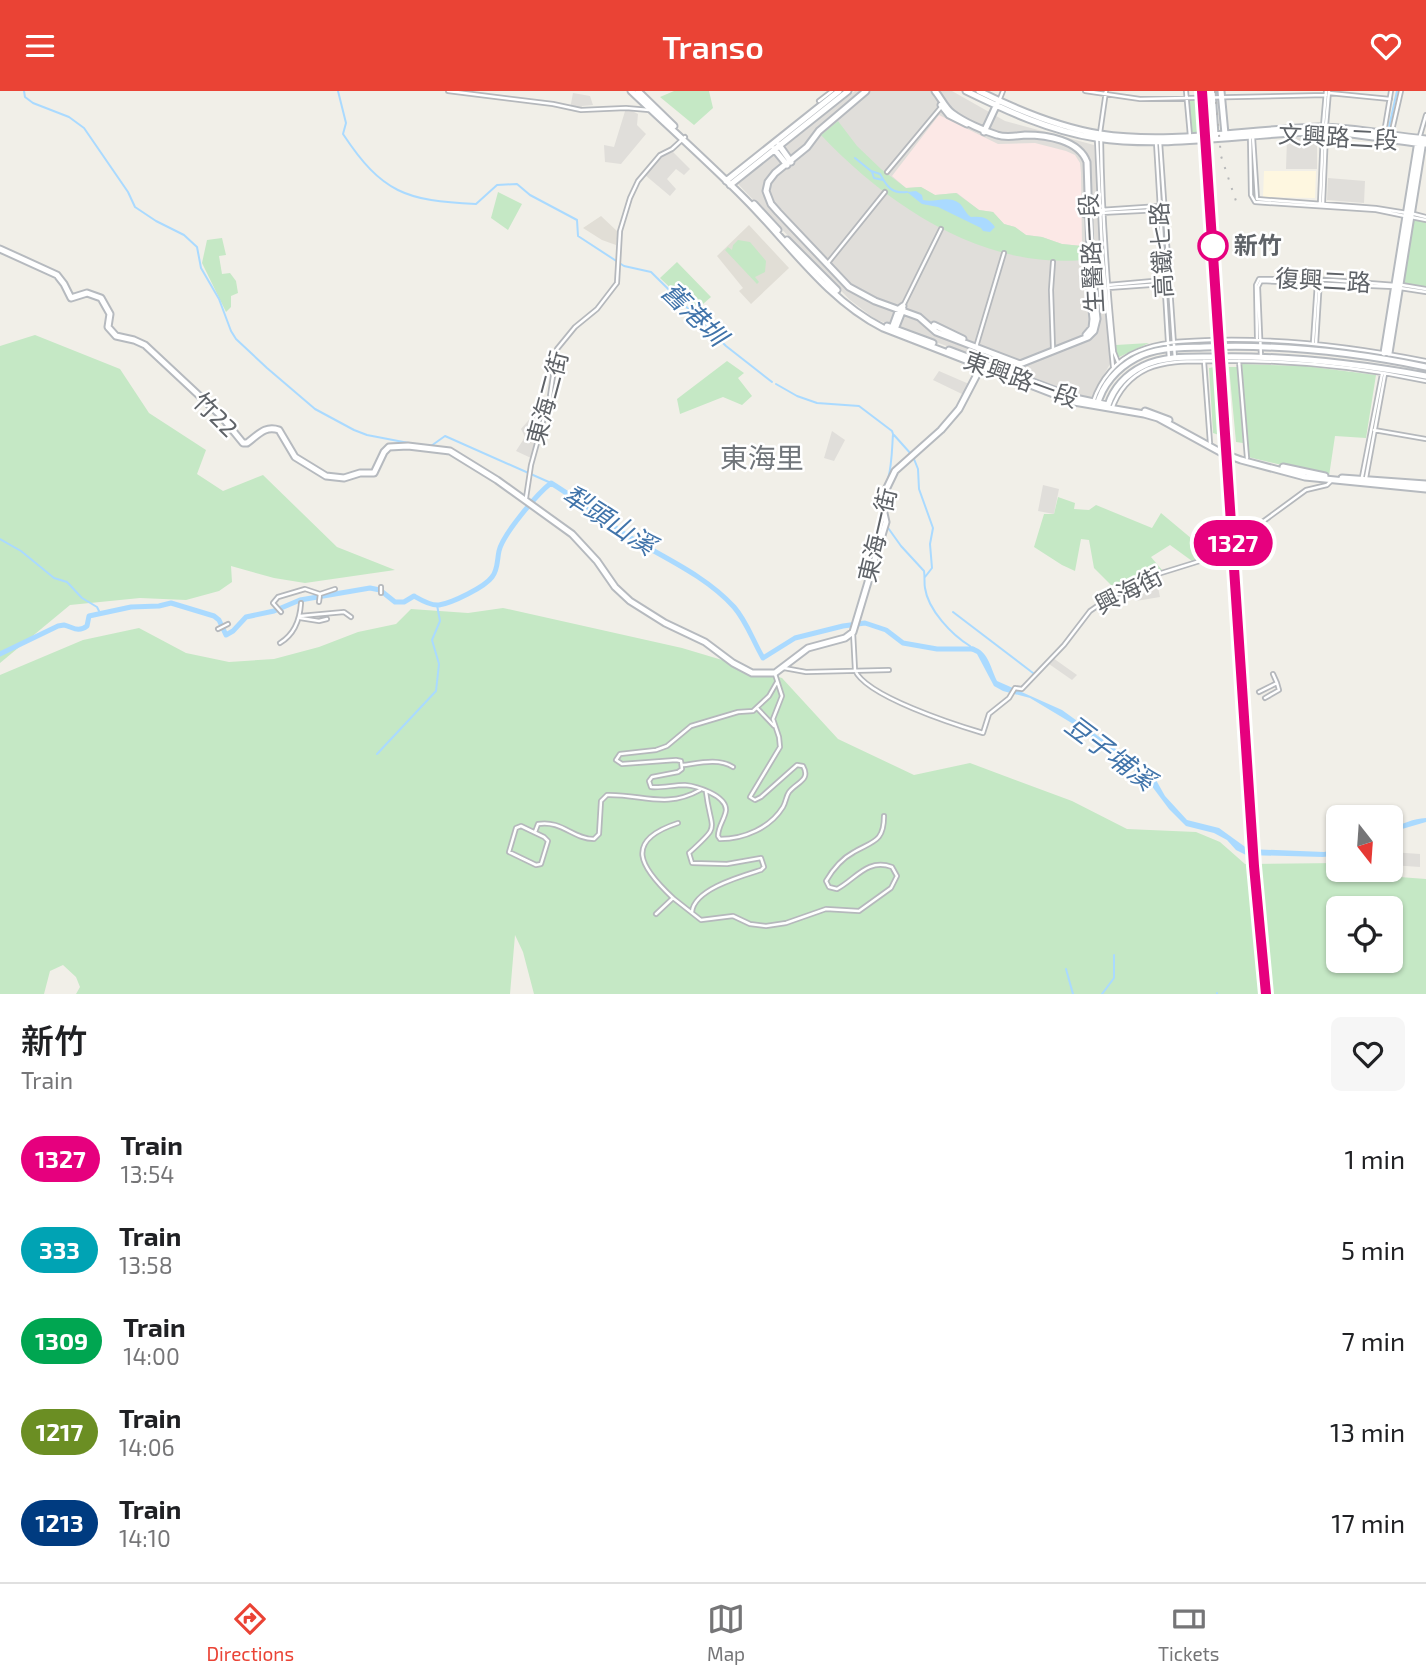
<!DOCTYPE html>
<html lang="en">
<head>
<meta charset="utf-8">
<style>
  :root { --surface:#fff; --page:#f6f6f6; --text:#202124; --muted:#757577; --line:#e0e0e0; --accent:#ea4335 }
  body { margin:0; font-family:"Exo 2","Noto Sans TC",sans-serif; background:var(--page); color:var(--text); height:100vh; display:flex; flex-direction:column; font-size:26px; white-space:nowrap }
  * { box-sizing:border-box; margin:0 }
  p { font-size:23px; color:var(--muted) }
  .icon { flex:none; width:38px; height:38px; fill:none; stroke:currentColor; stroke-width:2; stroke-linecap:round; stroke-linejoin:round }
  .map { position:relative; height:903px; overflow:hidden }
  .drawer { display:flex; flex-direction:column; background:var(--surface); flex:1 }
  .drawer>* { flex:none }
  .badge { padding:0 14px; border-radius:23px; font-size:24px; line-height:46px }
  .needle { width:46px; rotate:163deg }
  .fabs { position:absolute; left:1326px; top:714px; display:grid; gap:14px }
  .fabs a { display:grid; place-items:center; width:77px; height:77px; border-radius:10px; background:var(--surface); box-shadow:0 2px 5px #0004; font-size:35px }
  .map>.badge { position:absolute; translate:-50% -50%; box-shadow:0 0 0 4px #fff }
  .round { display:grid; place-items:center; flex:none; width:74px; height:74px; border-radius:10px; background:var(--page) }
  .head { display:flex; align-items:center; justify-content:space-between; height:119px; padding:0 21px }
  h1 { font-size:33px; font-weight:600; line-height:52px }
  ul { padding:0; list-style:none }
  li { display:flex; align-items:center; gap:21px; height:91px; padding:0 21px }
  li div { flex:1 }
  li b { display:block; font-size:26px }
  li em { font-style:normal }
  li .badge { min-width:77px; font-weight:700; text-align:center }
  header { display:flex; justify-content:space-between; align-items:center; height:91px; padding:0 21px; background:var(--accent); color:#fff; font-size:32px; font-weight:600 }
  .tabs { display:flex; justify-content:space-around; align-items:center; height:98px; border-top:2px solid var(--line); background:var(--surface); font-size:19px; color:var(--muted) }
  .tabs a { display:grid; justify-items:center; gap:4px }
  .tabs .active { color:var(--accent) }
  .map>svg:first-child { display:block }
  .commercial { fill:#fef7e0 }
  .industrial { fill:#e0deda }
  .education { fill:#e1ded6 }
  .medical { fill:#fce8e6 }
  .green { fill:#c5e8c5; fill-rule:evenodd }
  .water { fill:#aadaff }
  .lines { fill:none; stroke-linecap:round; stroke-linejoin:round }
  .stream { stroke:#aadaff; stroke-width:2 }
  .river { stroke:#aadaff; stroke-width:5 }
  .street-casing { stroke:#b5b8bc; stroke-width:6 }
  .secondary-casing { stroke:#b6babf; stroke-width:9 }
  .street { stroke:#fff; stroke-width:2.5 }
  .secondary { stroke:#fff; stroke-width:5 }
  .rail { stroke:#b6b7b8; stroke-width:2; stroke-dasharray:2 9; stroke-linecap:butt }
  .line-casing { stroke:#fff; stroke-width:16 }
  .line { stroke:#e6007e; stroke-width:10 }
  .stop-dot { fill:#fff; stroke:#e6007e; stroke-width:3.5 }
  .labels { text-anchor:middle; stroke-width:5; stroke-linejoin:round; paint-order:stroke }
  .street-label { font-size:24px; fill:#5f6368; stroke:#fff }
  .stop-label { font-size:24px; font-weight:bold; fill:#5f6368; stroke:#fff; text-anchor:start }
  .water-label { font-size:26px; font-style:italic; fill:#4174aa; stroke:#fff }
  .quarter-label { font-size:28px; fill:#70757a; stroke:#fff }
</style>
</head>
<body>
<header><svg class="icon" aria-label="menu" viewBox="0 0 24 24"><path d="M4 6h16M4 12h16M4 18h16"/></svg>Transo<svg class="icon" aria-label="heart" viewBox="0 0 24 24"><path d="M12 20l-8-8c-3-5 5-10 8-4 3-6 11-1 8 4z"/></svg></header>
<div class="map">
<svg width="1426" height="903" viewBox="0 0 1426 903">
  <rect width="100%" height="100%" fill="#f1efe8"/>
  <path class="commercial" d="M1264 80H1316L1315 107 1263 106Z"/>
  <path class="industrial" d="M855 0H952L1005 30 1094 54 1110 273 1098 294 1092 310 875 228 850 209 738 93Z
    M573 2 590 5 593 14 582 15 581 21 570 18Z
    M626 17 638 23 637 34 646 43 621 73 605 71 604 54 614 56Z
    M1287 47H1317V78H1286Z
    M671 59 690 78 684 84 676 78 667 88 676 98 670 105 645 84 661 65Z
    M1328 87 1365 90 1364 112 1327 109Z
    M939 280 969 293 964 304 933 289Z
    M533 324 540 327 531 367 516 360 525 346 521 338Z
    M832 340 845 349 834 370 824 367Z
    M1043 394 1059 398 1054 423 1038 420Z
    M1158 496 1160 506 1136 510 1133 502Z
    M1053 567 1077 584 1072 589 1049 573Z
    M1391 761 1420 763V776L1391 774Z"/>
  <path class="education" d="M601 125 618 141 616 154 602 149 583 137Z
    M749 134 789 177 751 213 739 200 743 197 717 165Z"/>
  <path class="medical" d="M939 24 998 53 1035 52 1066 60 1075 64 1080 72 1081 82 1082 155 1062 153 1042 146 1026 144 1015 136 1004 133 993 121 979 119 957 102 935 104 921 96 906 97 892 85Z"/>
  <path class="green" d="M674 0H709L713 17 694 34 660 6Z
    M1189 8H1196L1199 42H1191Z
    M838 30 857 55 881 78 906 97 921 96 935 104 956 102 979 119 993 121 1004 133 1015 136 1026 144 1042 146 1062 153 1082 155 1083 169C982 178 887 114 821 44Z
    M498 101 522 113 508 139 491 127Z
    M1411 127 1426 130V197L1403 192Z
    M222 147 226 164 219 165 222 183 230 182 236 190 238 202 231 205V216L226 221 202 172 207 149Z
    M738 149 750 151 766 170 765 181 755 186 759 191 757 193 725 159 728 156 732 159 733 154Z
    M677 171 711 206 695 220 660 187Z
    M35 244 120 278 149 322 206 359 197 383 223 400 263 384 337 456 395 479 305 492 274 487 231 475 232 491 219 500 186 509 140 507 70 514 0 572V255Z
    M1149 252 1117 267 1116 254Z
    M727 270 744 282 738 287 752 305 742 314 723 306 680 323 677 308Z
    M1242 273 1305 275 1376 284 1366 347 1335 345 1329 385 1248 366Z
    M1214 276 1219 344 1213 342 1209 277Z
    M1229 276H1237L1243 352 1236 351Z
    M1058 406 1075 412 1074 418 1089 419 1096 414 1152 437 1161 422 1210 463 1192 470 1170 454 1151 466 1162 479 1126 493 1111 494 1094 477 1089 449 1081 448 1075 480 1062 474 1034 456 1044 423H1054Z
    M503 517 682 557 782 587 838 648 914 684 970 672 1072 710 1127 738 1196 741 1220 751 1245 773 1339 772V779H1374L1386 785 1426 788V903H534L523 861 515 844 510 903H76L80 896 76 886 63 874 50 880 44 903H0V584L83 549 139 537 186 562 229 571 274 568 319 556 358 541 396 533 411 518 468 522ZM1339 817H1391V870H1339Z"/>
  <path class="water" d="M916 100 922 104 923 109C935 112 948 104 959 112 964 116 965 122 971 126 984 125 988 127 995 136L990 141 983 140 981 137 938 116 922 113 907 101Z
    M969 555C988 557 990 576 997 590L1062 619 1134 671 1156 689 1165 705 1187 729 1219 737 1248 758 1324 761 1339 758V764L1323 766 1246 764 1236 759 1227 749 1214 742 1186 735 1169 718 1148 690 1080 637 1030 607 1003 600 994 595 977 563 971 560Z
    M1426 727V731L1402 738 1391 746V738C1403 732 1413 728 1426 727Z"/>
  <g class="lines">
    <path class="stream" d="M24 0 25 6 33 12 69 26 84 37 128 101 135 116 156 130 184 144 197 156 201 177 219 208 231 240 236 248 267 277 315 318 354 339 367 344 419 354
      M338 0 346 32 343 43C382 102 406 110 476 113L497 94 517 93 530 104 577 129 578 145 624 175 651 181 726 255 772 291
      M1389 36 1397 0
      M855 67 871 80 880 83C887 96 892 103 907 101
      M872 81 874 87 883 89
      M776 293 797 305 817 312 859 315 892 340 893 343C892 357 892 374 888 388 880 408 874 406 883 429
      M894 344 911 363
      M431 355 445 345 551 392
      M914 368 918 378 919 398 933 437 930 453 932 477 925 486
      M886 434 901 455 924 480C925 486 924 492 925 497 928 519 952 544 970 555
      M0 448 21 460 54 487 67 491 82 507 97 516 100 522
      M953 521 1033 582
      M377 663 436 600 439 573 432 549 440 530 437 514
      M1066 878 1073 903
      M1102 903 1114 887V864
      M1217 903V902"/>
    <path class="river" d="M0 563 58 535 64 534C73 536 78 542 87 535L89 525 131 516 159 515 171 512 214 525 219 529 226 544 233 540 246 526 274 520 300 509 370 497 380 499 395 511H404L414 505C421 509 431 515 439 514 452 512 485 496 492 486 498 479 497 469 499 460 503 443 537 403 551 392 577 408 601 427 626 444 662 466 705 484 734 516 747 531 753 550 763 567L795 547 843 535 865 532 886 539 903 552 937 558H973"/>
    <defs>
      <path id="street" d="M448 0 553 13 581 19 626 17 649 19
        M1085 0 1140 8 1326 4
        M1186 0 1190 45
        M1329 2 1390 8
        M819 10 832 0
        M999 10 1003 0
        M1323 35 1326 0
        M1326 35 1329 0
        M1100 42 1106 0
        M1384 42 1391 0
        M1391 44 1401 0
        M1250 46 1251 104 1255 111 1376 119 1405 125
        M1253 46 1257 108 1376 117 1407 122
        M1101 48C1102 120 1107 190 1114 261L1118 271
        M1419 48 1426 24
        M1097 49 1102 160 1113 276
        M1156 51 1169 268
        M1160 51 1175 268
        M887 81 942 15
        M1320 112 1323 42
        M1323 112 1326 41
        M1100 119 1160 115
        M1100 122 1160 119
        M1414 123 1426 126
        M1411 126 1426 129
        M827 173 885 101
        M1108 194 1164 189
        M1402 194 1426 198
        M1108 197 1164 193
        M1400 197 1426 201
        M904 213 941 138
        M1257 247 1256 194 1259 188H1317L1395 194
        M1313 251 1317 192
        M1316 253 1320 188
        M976 256 1004 162
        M1053 258 1051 199 1053 171
        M1261 266 1258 196 1261 190 1394 196
        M1204 270 1210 352
        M1239 270 1247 367
        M1093 311C1100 289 1117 268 1138 260 1162 250 1187 250 1212 249 1284 247 1356 256 1426 270
        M1112 318C1118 301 1130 286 1147 278 1171 268 1196 271 1222 270 1291 269 1358 276 1426 290
        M1374 339 1426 348
        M1362 386 1382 283
        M1366 387 1385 283
        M526 407 531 374 550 305 557 258 575 236 597 218 617 192 620 140 630 107 638 90 660 64 672 58 685 46
        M381 502V496
        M319 511 320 503 335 498
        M281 521 273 512 278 506 305 498 320 503
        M300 525 344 521 351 526
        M300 527 319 530 327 528
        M218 538 228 533
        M853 541 855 579
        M280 552C295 543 300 528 301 512
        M784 577 806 581 889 579
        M855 579C865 605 956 634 983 642L989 623 1009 607 1015 597 1022 598 1064 554 1090 520 1103 511 1131 504 1133 495 1142 488 1216 465 1306 399 1327 394 1332 389
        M775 583 782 605 773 628 779 646 780 656 750 706 755 709 761 706 797 674 803 675C811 689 797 691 789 701 786 705 786 711 783 716 770 737 744 748 720 748L718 745C718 735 725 728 726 719 726 704 696 695 685 694 673 694 662 697 651 696L649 690 652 686 678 681 682 678 681 670 676 669 622 673 616 669 620 663 656 659 667 655 691 635 738 621 753 620 769 605 777 591
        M1259 601 1277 592 1273 583
        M1265 607 1279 599 1277 592
        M757 617 774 635
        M683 674C699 672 719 667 733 676
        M521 735 544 746 548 750 541 773 536 774 509 761 516 737Z
        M535 741 538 733C562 729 573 748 594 748L599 743 601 710 607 704C642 703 666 718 700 699
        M673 807C640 776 623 750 678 732
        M692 821C694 798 742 785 761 779L764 776 761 767 727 773 692 772 689 762C722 732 711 742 706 701
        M656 823 673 807 701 829 733 825 750 833 766 835 786 832 826 818 859 820 891 797 897 785 892 776C867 767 856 788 837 798L829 796 826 790C833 778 841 768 854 761 873 750 884 751 884 725"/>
      <path id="secondary" d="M631 0C669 36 708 71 745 108 789 152 826 208 883 237L1074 311 1144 323 1158 327 1222 362 1241 369 1305 386 1426 398
        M638 0 674 35
        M866 0 819 40 807 56 775 82 768 91 766 100 771 113 778 121 849 196 875 210 919 226 936 241 1020 273 1088 246 1094 240 1097 228 1090 162 1087 71C1079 49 1047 44 1025 44 1016 45 1006 47 997 44 984 40 964 31 952 22 945 17 941 7 935 0
        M966 0C1007 20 1050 40 1096 47 1170 58 1246 42 1320 41 1355 41 1391 50 1426 53
        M979 0C1017 19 1057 36 1100 43 1172 54 1247 38 1319 36 1355 36 1391 45 1426 48
        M1212 0 1215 44
        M1221 0 1225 43
        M941 14 949 24 967 33
        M984 41 997 13
        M779 54 791 71
        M774 58 787 74
        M726 90 839 0
        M730 94 848 0
        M754 113 778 139
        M1085 123 1100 122
        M787 149 837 199
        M0 158 57 184 64 193 71 207 87 202 101 207 110 223 108 236 116 245 134 249 145 254 221 325 243 352H247C258 344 265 334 279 339L295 366 326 385 344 387 360 382H374L384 361 389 356 408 355 450 360 497 389 572 443 597 470 615 496 630 510 665 532 705 551 733 572 752 582H775L808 557 845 547 853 541 886 431 881 409 895 380 941 339 959 318 983 272
        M934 234 963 248
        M887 235 933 252
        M892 237 899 218 903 215
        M895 238 903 218
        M1086 244 1092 237 1093 228 1086 162
        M949 259 1075 307 1108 314
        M1384 262 1418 50
        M1389 262 1422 56 1421 50
        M1108 314C1114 296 1125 284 1143 275 1164 265 1188 266 1211 266 1284 264 1354 272 1426 285
        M1097 315C1102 294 1117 277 1136 267 1156 256 1181 257 1204 256 1278 253 1353 261 1426 276
        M1145 320 1169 329
        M1283 376 1325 385
        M1342 387 1426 393"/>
    </defs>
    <use href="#street" class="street-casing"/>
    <use href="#secondary" class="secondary-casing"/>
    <use href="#street" class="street"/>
    <use href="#secondary" class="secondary"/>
    <path class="rail" d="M1202 0 1254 775
      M1215 0 1221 65 1238 116"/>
  </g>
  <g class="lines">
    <defs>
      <path id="line" d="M1202 0 1254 775 1266 903"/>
    </defs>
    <use href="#line" class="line-casing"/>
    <use href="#line" class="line"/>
  </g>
  <circle class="stop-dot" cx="1213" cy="155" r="14"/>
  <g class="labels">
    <g class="street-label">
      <text transform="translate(1338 47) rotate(3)" y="8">文興路二段</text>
      <text transform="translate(1162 159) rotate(-93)" y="8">高鐵七路</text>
      <text transform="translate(1092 162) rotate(-93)" y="8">生醫路一段</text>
      <text transform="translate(1323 190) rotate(3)" y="8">復興二路</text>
      <text transform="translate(1021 289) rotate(20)" y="8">東興路一段</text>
      <text transform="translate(548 307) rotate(-75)" y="8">東海二街</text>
      <text transform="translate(215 324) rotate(45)" y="8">竹22</text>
      <text transform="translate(878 444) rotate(-77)" y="8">東海一街</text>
      <text transform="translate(1129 500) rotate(-27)" y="8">興海街</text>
    </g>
    <g class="stop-label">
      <text x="1234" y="163">新竹</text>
    </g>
    <g class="water-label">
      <text transform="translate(694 223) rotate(44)" y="9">舊港圳</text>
      <text transform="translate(609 429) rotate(33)" y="9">犁頭山溪</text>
      <text transform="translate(1110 662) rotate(37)" y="9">豆子埔溪</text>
    </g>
    <g class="quarter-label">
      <text x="762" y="377">東海里</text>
    </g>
  </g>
</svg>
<div class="fabs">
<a><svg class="needle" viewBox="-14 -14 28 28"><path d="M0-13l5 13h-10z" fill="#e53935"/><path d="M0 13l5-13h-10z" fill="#757577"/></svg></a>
<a><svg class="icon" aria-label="locate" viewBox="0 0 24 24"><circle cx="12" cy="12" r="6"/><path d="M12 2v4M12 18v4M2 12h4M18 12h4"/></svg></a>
</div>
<b class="badge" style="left:1233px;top:452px;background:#e6007e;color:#fff">1327</b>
</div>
<section class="drawer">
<div class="head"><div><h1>新竹</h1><p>Train</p></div><a class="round"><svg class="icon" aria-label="heart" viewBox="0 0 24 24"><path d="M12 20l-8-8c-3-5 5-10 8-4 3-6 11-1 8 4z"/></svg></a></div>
<ul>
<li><span class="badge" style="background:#e6007e;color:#fff">1327</span><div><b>Train</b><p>13:54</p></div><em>1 min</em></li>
<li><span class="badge" style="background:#00a3b4;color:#fff">333</span><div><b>Train</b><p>13:58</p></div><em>5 min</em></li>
<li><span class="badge" style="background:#00a651;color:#fff">1309</span><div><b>Train</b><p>14:00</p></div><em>7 min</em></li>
<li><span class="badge" style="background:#6b8e23;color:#fff">1217</span><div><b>Train</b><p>14:06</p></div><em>13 min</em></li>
<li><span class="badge" style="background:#003b80;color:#fff">1213</span><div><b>Train</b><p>14:10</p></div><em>17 min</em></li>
</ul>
</section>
<nav class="tabs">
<a class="active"><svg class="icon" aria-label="directions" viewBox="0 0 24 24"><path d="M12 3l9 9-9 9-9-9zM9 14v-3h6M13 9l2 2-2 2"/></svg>Directions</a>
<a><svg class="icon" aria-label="map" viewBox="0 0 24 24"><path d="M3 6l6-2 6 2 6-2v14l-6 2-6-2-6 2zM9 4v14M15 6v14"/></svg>Map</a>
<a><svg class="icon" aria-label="tickets" viewBox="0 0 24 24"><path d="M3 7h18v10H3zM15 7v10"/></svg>Tickets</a>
</nav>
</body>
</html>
